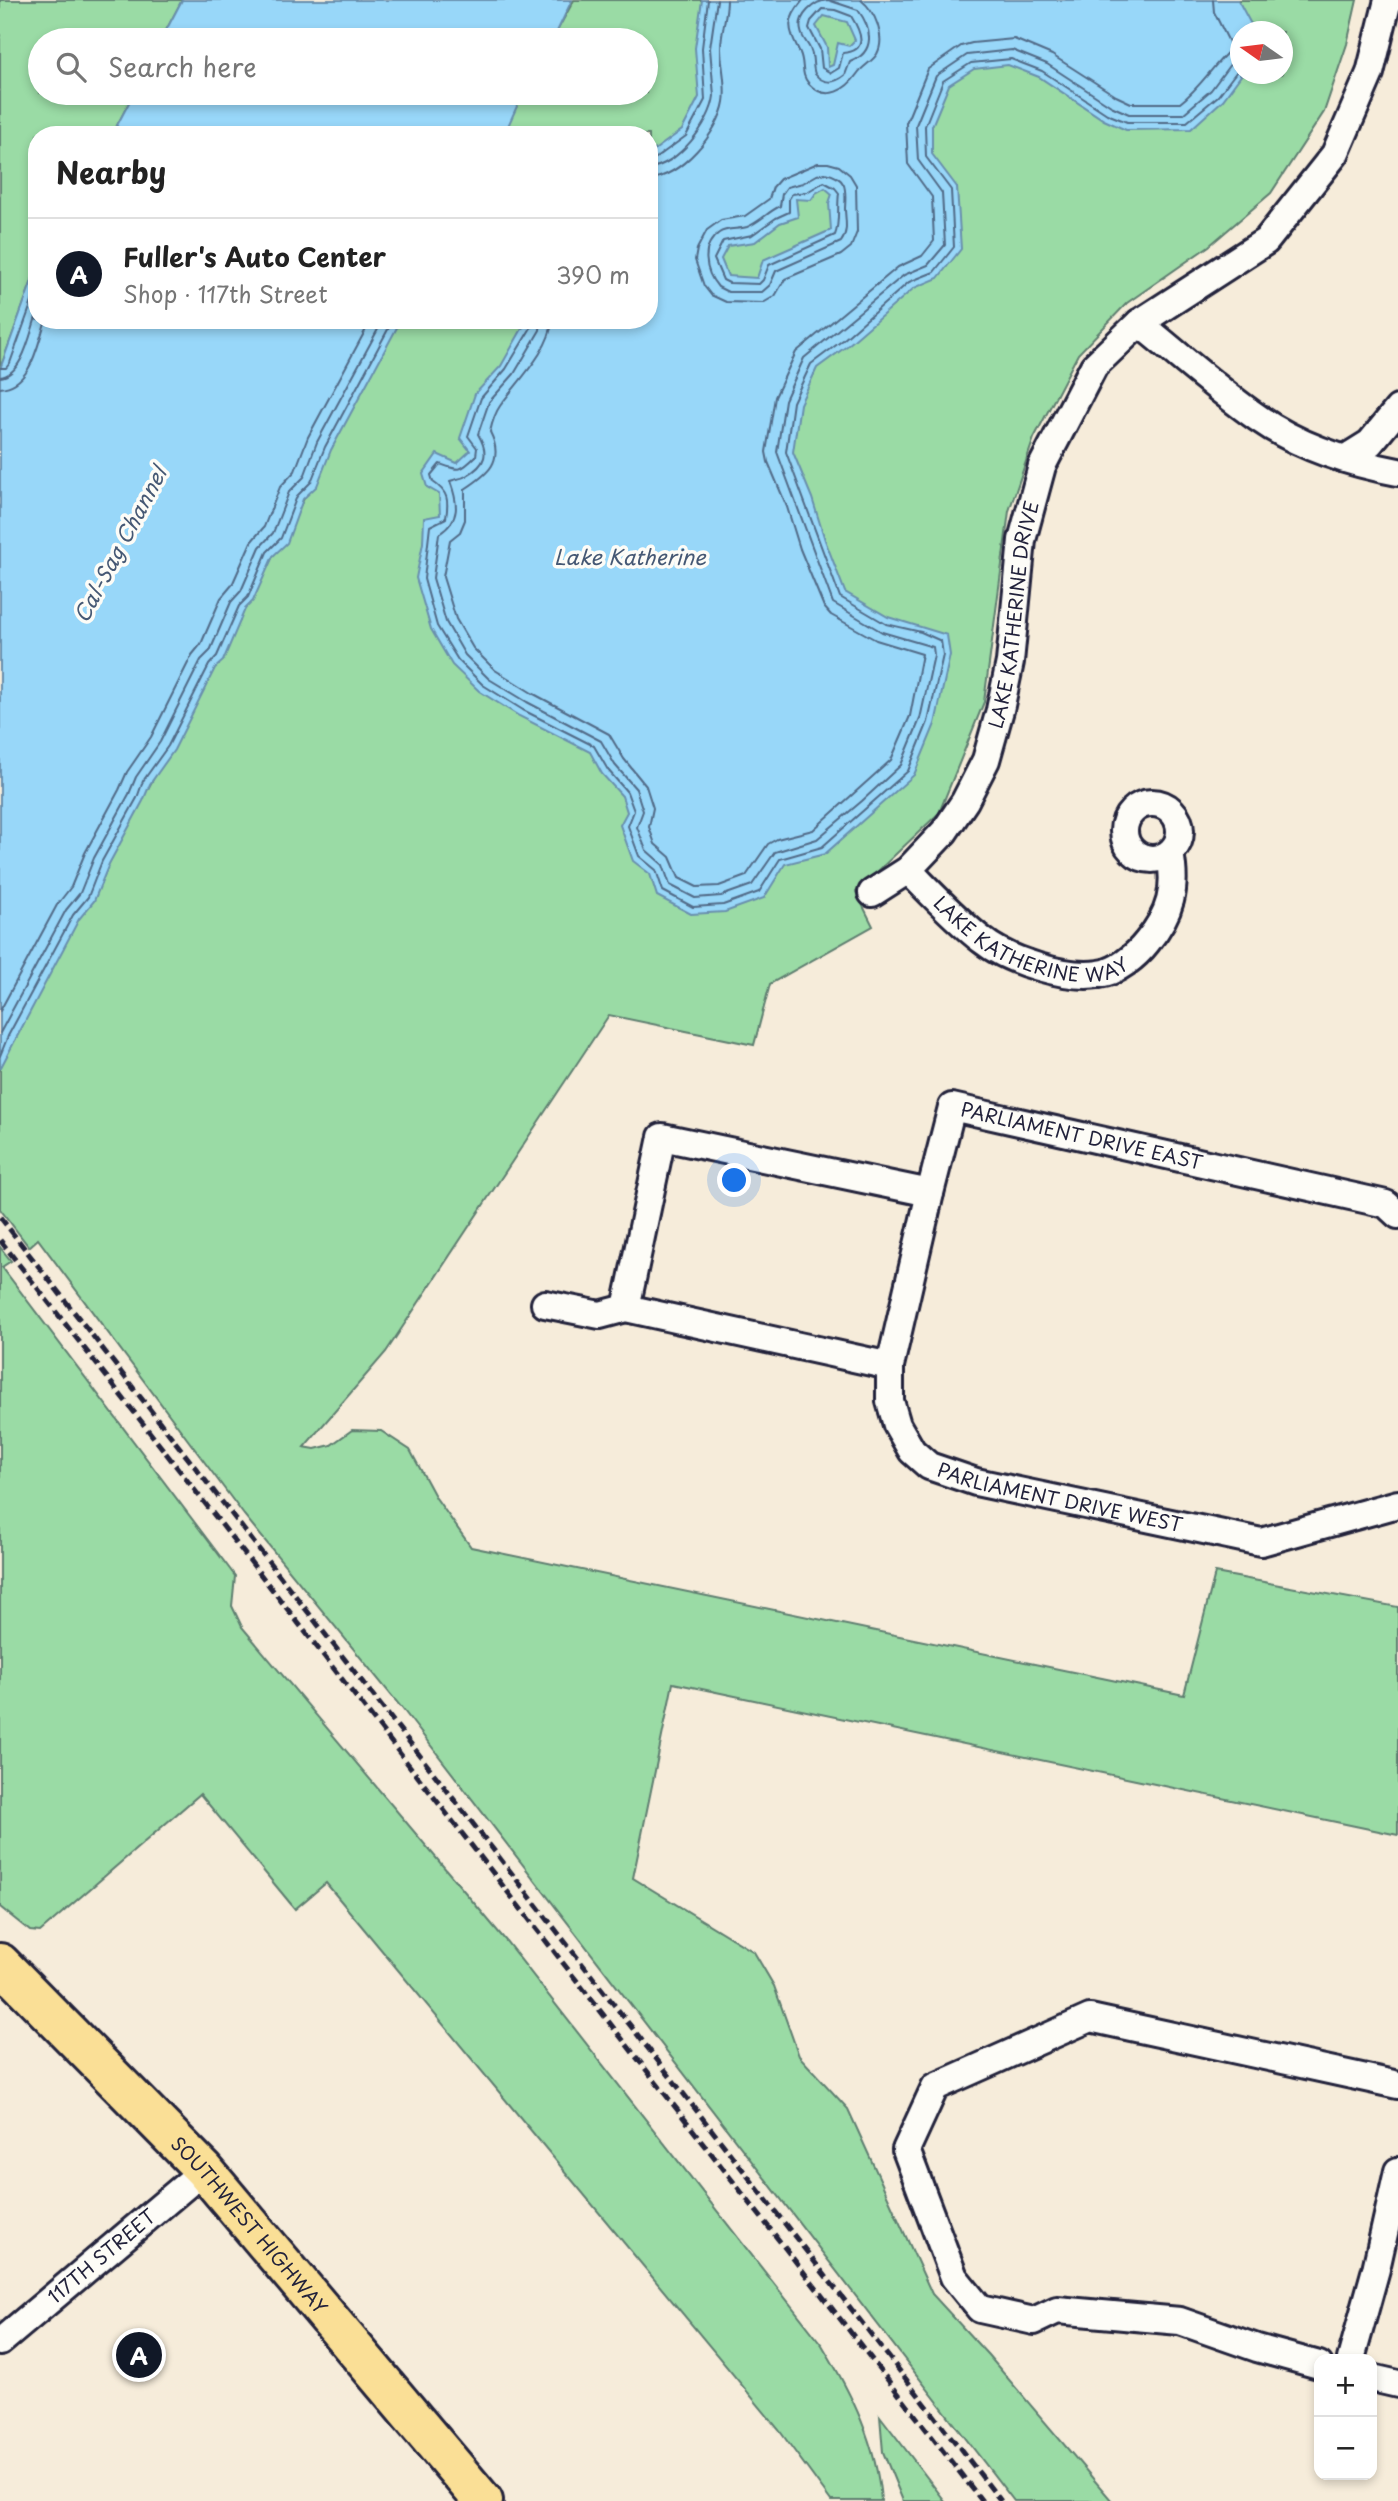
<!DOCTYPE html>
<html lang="en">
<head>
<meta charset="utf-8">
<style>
  body { margin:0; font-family:"Playpen Sans",sans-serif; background:#f6f6f6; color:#222 }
  .controls { position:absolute; right:21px; bottom:21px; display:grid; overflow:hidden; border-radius:14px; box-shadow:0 4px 10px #0003 }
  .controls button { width:63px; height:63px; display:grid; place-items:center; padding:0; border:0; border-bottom:2px solid #e0e0e0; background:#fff; color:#222; font:35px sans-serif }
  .compass { position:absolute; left:1230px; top:21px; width:63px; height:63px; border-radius:50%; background:#fff; box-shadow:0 4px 10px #0003; rotate:284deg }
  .you { position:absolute; left:735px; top:1181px; width:24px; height:24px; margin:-18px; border:5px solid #fff; border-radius:50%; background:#1a73e8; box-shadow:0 0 0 10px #1a73e833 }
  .badge { display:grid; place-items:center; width:46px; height:46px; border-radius:50%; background:#111827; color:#fff; font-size:23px; font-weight:700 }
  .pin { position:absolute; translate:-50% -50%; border:4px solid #fff; box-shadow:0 2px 7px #0006 }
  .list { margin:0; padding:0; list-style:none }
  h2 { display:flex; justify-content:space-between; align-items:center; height:91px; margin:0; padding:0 28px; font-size:30px }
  h2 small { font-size:23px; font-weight:400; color:#767676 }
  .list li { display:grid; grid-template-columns:46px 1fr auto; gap:21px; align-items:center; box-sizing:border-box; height:112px; padding:0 28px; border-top:2px solid #e0e0e0 }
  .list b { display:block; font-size:26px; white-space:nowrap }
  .list p { margin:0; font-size:23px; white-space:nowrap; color:#767676 }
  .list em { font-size:23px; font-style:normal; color:#767676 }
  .icon { flex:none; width:38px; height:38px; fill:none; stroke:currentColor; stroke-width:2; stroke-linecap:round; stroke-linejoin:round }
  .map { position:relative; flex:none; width:1398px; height:2501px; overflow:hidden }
  .search { position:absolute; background:#fff; box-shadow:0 4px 10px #0003; left:28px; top:28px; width:630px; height:77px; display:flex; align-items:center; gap:18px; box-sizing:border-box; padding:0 24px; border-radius:38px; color:#767676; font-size:26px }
  .panel { position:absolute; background:#fff; box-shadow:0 4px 10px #0003; left:28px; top:126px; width:630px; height:203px; border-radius:28px }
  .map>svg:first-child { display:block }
</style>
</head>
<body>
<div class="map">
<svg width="1398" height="2501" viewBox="0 0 1398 2501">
  <rect width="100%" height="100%" fill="#f6ecda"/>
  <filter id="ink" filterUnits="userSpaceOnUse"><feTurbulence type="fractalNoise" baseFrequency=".0143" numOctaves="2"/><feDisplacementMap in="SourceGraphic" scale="14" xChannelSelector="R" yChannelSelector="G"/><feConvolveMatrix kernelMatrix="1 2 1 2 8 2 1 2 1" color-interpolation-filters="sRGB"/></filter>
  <g filter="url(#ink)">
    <!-- green -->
    <path fill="#9adba5" stroke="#5e7e70" stroke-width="2" fill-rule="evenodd" d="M0,0h182l-21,40h-121v53h94l-22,42h-75v132l-37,102z
      M574,0h783l-10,44 -23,68 -53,81 -62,53 -82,57 -49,51 -44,84 -25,73 -25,191 -45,111 -83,79 17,34 -103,58 -16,61 -145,-30 -223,337 -82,95 11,2 16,-4 21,-15 29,1 29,19 26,48 35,49 713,148 31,-122 183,34v228l-725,-152 -40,195 121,74 20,34 25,70 49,53 84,185 56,61 124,146h-98l-613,-794 -157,-192 -206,-276 -9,8 -29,-38v-145l400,-744h249v-185h-148l22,-42h123v-53h-94zM1240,32h42v42h-42z
      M0,1247l11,14 -9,6 233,309 -3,30 10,21 264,314 316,404c29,48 55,99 59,156h-50l-52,-71 -453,-547 -31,26 -95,-115 -160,138 -10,-1 -30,-24z
      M880,2416l65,85h-42l-20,-49z"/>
    <!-- water -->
    <path fill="#98d7f9" stroke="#698fad" stroke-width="2" fill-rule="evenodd" d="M182,0h390l-19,40h-392z
      M702,0h536l15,28v3l-13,1v42h2l-19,26 -32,29 -65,1 -22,-10 -65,-43 -31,-12 -34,4 -25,16 -17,41v28l25,33 4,62 -23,29 -24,10 -67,58 -30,22 -17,36 -7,48 19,46 13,42 20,52 43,25 59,18 3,20 -15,69 -21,51 -89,79 -40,10 -21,34 -39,14 -34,2 -34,-18 -7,-22 -17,-13 -13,-36 7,-13 -5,-16 -20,-22 -12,-22 -71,-36 -40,-25 -27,-26 -21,-36 -15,-51 7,-35 1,-25 16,-3 -1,-21 -12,-7 -4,-13 14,-20 20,9 13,-12 -10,-13 15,-44 26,-28 26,-46h122v-166l33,-24 17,-33 -4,-49zM824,16l23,6 8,18 -6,6 -11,-3 -5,22 -5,2 -1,-20 -11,-21zM825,188l7,6 -3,9 2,27 -68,30 -6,18 -29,-2 -7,-17 7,-13 27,-4 25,-19 18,-6 -2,-18 15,1 5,-7z
      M134,93h389l-19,42h-392z
      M37,267v53h364l-70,130 -14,36 -14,13 -16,44 -14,13 -20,45 -8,8 -22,52 -8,7 -41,82 -24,34 -7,17 -34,63 -15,37 -15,18 -79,150v-700z"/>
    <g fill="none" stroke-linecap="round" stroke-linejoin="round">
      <!-- shore -->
      <path stroke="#516a87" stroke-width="2" d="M803,0c-19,23 -14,29 -3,53 5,11 0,21 9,31 18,19 38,5 49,-11 5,-7 14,-11 19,-19 9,-17 -2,-43 -16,-54
        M828,0l30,10c14,19 18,42 -8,52l-5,13c-11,9 -22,9 -30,-1 -3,-8 -1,-16 -4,-23 -2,-7 -9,-12 -10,-20 -4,-15 13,-30 27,-31z
        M822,9l13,1 16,6c10,16 18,35 -8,37l-4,15 -8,5 -9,-5 -2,-19 -11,-21 2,-7z
        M649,159l7,-1 30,-22 19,-36 -3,-52 6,-48
        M818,163h10l11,3 11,9 6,10 1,47 -6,15 -10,8 -56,24 -10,17 -12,7 -37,-1 -15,-7 -7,-9 -9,-26 2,-11 10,-19 14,-10 24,-4 24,-17 4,-12 7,-8z
        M649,168c28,-2 62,-45 65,-72l-4,-48 7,-48
        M825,173c23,5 21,16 20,35 0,12 4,23 -4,34l-65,29 -6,14 -8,7h-34l-10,-5c-13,-15 -18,-41 1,-54 8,-6 19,-3 28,-6 11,-4 21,-15 33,-21l2,-12 5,-7 16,-4 14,-8z
        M649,179c32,-2 70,-47 75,-77 3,-17 -3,-36 -3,-54 0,-16 6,-32 6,-48
        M824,182l11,6 4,5c-2,13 1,31 -4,42l-66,30 -6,15 -4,4 -30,-1 -6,-3 -9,-21 9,-18 29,-6 24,-17 13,-6v-13l3,-5 15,-2z
        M533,320l-1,6 -26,43 -25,29 -13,38 9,12 -1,8c-16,16 -16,15 -36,8l-9,11 2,7c15,10 16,18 13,36l-16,8 -6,53 13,47 21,34 25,25 40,25 71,36 14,24 19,22 7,19 -6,15 11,30 17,14 7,21 30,16 30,-2 36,-13 21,-33 42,-12 86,-76 20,-49 15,-67 -2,-14 -20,-9 -35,-8 -46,-27 -54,-145 7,-50 18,-38 32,-24 66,-58 25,-10 20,-25 -3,-57 -25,-33 -1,-31 18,-45 28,-18 40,-4 31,12 65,43 20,8h60l31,-26 22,-29
        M541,320l-1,10 -26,44 -25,28 -11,32c11,19 9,30 -12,42 -5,3 -11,3 -16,5 8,22 11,39 -11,53l-6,44 13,44 19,33 24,24 38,23 74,39 14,24 21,24 7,22 -6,16 9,23 17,15 7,20 25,13 26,-2 31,-11 23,-33 42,-13 45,-38 39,-36 19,-46 14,-64 -1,-8 -51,-15 -49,-29 -56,-151 8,-52 19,-42 100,-83 24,-10 17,-20 -3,-52 -24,-33 -2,-35 20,-49 31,-21 45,-5 35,14 64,42 18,8h54l28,-24 20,-27 9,-5
        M552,320c-1,30 -36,63 -52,86 -5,7 -8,17 -10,26 15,29 -2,42 -25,57v31l-5,12 -10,8 -7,37 13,42 17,29 22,22 37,23 77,41 15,25 22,27 7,22 -4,19 6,17 15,13 9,21 18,9 22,-1 27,-10 22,-32 9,-5 36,-9 78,-70 19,-44 12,-62 -46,-14 -45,-25 -7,-8 -24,-58 -13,-42 -19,-45 -2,-10 9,-55 21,-45 102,-85 24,-11 12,-15 -2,-44 -24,-33 -2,-41 22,-54 33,-23 11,-3 42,-4 38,16 64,41 15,7h49c21,-16 33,-38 52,-55l-18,-36 -1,-12
        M0,368h6l4,-5 27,-75
        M0,377c23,-2 30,-44 37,-63
        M0,388c32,-2 37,-43 46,-68
        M0,1011l57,-106 14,-18 14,-34 34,-63 8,-18 24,-35 41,-82 9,-11 20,-46 11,-13 19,-43 13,-15 16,-40 15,-16 13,-34 63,-117
        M0,1033l66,-123 14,-17 14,-35 35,-64 7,-17 24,-35 41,-82 9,-9 21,-49 10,-11 19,-44 13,-14 16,-41 15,-15 13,-35 66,-122
        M0,1056l8,-20 65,-121 15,-18 14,-36 35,-63 6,-17 25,-35 41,-81 8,-9 22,-50 9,-9 19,-45 14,-14 16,-42 14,-14 14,-35 68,-127"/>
      <defs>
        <g id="minor">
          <path d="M1139,323c39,31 77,66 119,95 40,28 92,45 140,54"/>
          <path d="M1346,458l24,-15 28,-34"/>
          <circle cx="1152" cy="831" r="28"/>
          <path id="s1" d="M908,870c24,24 48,50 74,70 26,21 84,39 117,34 18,-2 37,-18 48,-32 24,-29 30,-53 23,-89"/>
          <path id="s2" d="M872,893l36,-23 36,-38 21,-31 21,-41 14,-50 10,-48 12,-122 20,-74 52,-100 45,-43 127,-82 69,-87 35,-81 18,-73"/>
          <path id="s3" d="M930,1193l-40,173v35l7,24 15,26 17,15 47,16 285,60 137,-38"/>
          <path d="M545,1304l55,11 26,-7 264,58"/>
          <path id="s4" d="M626,1308l36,-171 268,56 22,-86 434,97 12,11"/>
          <path id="s5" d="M0,2342l204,-172"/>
          <path d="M1351,2359l25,-90 22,-98"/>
          <path d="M1319,2365l-62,-17 -77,-27 -123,-11 -23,11 -54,-12 -26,-32 -48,-127 29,-63 155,-69 308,67"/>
          <path d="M1372,2378l26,6"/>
        </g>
        <g id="primary">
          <path id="s6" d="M0,1963l204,207 279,331"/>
        </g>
      </defs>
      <!-- minor casing -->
      <use href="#minor" stroke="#22223b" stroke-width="32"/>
      <!-- primary casing -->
      <use href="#primary" stroke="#22223b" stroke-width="44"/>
      <!-- minor -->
      <use href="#minor" stroke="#fdfcf7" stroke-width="26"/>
      <!-- primary -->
      <use href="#primary" stroke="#fadf96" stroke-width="38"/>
      <!-- rail -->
      <path stroke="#22223b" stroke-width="5" stroke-dasharray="10 5" stroke-linecap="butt" d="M0,1217l1001,1284
        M0,1240l982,1261"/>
    </g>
  </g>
  <g text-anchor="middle" stroke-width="7" stroke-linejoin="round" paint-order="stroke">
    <!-- street labels -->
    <g font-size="19" fill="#22223b" stroke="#fdfcf7">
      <text dy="7" stroke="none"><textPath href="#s2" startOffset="327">LAKE KATHERINE DRIVE</textPath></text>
      <text dy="7" stroke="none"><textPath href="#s1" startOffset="149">LAKE KATHERINE WAY</textPath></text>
      <text dy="7" stroke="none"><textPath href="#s4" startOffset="670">PARLIAMENT DRIVE EAST</textPath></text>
      <text dy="7" stroke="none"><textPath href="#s3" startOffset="425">PARLIAMENT DRIVE WEST</textPath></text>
      <text dy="7" stroke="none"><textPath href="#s6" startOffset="362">SOUTHWEST HIGHWAY</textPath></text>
      <text dy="7" stroke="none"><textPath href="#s5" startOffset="133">117TH STREET</textPath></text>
    </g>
    <!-- water labels -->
    <g font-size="21" font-style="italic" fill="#455874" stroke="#fdfcf7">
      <text transform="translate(121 545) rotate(-62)" y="7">Cal-Sag Channel</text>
      <text x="630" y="565">Lake Katherine</text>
    </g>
  </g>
</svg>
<div class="controls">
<button>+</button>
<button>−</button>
</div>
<svg class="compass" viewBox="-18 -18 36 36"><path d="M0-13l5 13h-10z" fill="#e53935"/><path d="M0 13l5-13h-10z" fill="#767676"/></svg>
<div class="you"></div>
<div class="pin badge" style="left:139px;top:2355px">A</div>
<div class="search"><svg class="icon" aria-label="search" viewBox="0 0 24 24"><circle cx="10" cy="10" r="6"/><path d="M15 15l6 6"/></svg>Search here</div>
<section class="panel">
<h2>Nearby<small></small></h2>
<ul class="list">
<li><span class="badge">A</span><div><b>Fuller's Auto Center</b><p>Shop · 117th Street</p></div><em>390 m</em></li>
</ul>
</section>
</div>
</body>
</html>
